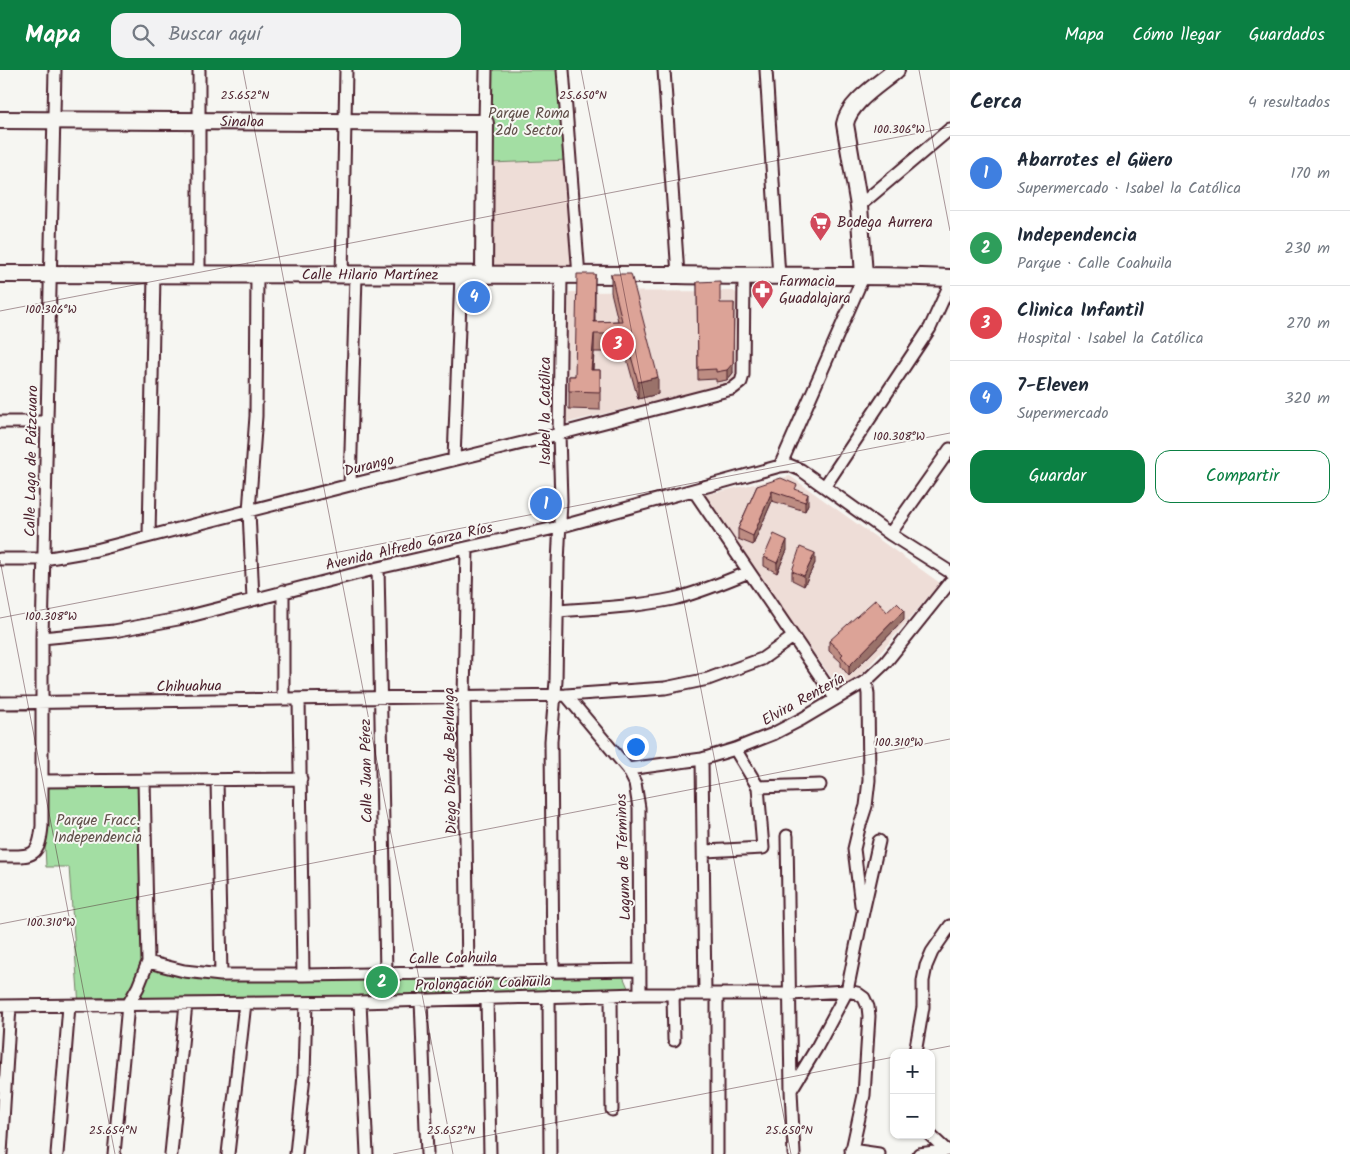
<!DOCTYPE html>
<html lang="es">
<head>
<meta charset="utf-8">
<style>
  body { margin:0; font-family:Kalam,sans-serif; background:#f2f2f3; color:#1f2937 }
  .controls { position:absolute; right:15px; bottom:15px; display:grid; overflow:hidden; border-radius:10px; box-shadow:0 1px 4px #0004 }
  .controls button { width:45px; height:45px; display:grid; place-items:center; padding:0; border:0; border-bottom:1px solid #e0e1e3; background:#fff; color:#1f2937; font:25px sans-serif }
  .you { position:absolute; left:635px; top:676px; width:18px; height:18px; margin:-12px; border:4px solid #fff; border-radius:50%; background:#1a73e8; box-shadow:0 0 0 8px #1a73e833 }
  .badge { display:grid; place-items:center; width:32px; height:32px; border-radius:50%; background:#0b8043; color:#fff; font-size:16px; font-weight:700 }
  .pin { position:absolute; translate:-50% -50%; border:2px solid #fff; box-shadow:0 1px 5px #0006 }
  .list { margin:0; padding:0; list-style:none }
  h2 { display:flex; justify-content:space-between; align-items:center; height:65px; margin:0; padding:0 20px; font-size:21px }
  h2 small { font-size:16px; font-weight:400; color:#747a83 }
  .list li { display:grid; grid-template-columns:32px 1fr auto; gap:15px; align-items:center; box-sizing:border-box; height:75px; padding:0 20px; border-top:1px solid #e0e1e3 }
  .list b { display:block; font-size:19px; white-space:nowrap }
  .list p { margin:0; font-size:16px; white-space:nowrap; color:#747a83 }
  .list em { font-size:16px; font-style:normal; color:#747a83 }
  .actions { display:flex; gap:10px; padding:15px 20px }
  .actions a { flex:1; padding:11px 0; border:1px solid #0b8043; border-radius:15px; text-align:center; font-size:18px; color:#0b8043 }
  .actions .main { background:#0b8043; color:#fff }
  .icon { flex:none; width:28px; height:28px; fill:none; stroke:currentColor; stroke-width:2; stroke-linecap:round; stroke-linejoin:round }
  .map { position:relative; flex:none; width:950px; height:1084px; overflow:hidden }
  header { display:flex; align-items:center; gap:30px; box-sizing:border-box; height:70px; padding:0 25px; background:#0b8043; color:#fff }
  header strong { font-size:24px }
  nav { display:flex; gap:28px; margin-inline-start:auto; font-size:18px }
  .search { width:350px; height:45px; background:#f2f2f3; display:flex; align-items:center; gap:12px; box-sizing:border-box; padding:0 18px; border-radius:15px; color:#747a83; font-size:19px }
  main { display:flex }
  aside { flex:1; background:#fff }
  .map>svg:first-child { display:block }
</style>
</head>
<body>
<header>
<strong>Mapa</strong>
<div class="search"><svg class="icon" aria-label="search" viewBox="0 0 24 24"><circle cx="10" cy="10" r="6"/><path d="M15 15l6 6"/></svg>Buscar aquí</div>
<nav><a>Mapa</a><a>Cómo llegar</a><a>Guardados</a></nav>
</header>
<main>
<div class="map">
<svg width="950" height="1084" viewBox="0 0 950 1084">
  <rect width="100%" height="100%" fill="#f6f6f2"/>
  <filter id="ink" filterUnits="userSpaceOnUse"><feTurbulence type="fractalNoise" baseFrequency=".02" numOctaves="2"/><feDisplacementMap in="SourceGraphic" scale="10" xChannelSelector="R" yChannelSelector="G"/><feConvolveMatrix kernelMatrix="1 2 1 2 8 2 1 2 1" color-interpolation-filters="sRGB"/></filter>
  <g filter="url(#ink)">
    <!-- built -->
    <path fill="#eeddd7" d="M570,90l4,103 -2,3 -9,3 -57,1 -11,-4 -2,-7 -3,-96z
      M733,221l7,4 -3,82 -5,6 -167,40 4,-131z
      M790,406l150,107 -77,90 -23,16 -141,-193z"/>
    <!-- green -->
    <path fill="#a3dea3" stroke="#767e67" d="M489,0h75l6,90 -80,3z
      M144,710l5,182 35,9 438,3 7,16 -31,2 -379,6 -89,4 -51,4 -10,-139h-23l-4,-86z"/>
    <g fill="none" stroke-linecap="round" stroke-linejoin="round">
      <defs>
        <path id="street" d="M199,0v205
          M563,0l16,206
          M664,0l14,205
          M766,0l13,207
          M485,53l1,-53
          M859,136l91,-77
          M342,205l4,-205
          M0,352h47
          M454,389l7,-184
          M780,396l84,-191
          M350,415l6,-210
          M825,416l105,-158 20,-44
          M694,421l141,207
          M890,464l60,-85
          M149,466l5,-261
          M467,478l-3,149 4,276
          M0,489h44l52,-9 254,-65 209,-51 173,-45 9,-7 2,-7 1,-98
          M378,498l8,406
          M283,521v108
          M253,529l-4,-88 7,-95 1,-141
          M557,541c39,-3 78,-4 116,-12 26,-6 51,-17 76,-27
          M42,568l72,-7 64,-12 200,-51 181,-41 221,-61 9,-1 12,5 89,64 60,38
          M566,625l99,-7 43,-9 54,-20 31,-22
          M299,629l4,276
          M0,633l566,-8 62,74 7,14 4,25 1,186
          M702,689l3,235
          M628,699l74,-10 33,-10 38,-15 29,-15 64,-38 20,-19 64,-80
          M217,710l4,195
          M42,711l259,-2
          M758,717l62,-2
          M787,766l4,254 3,64
          M705,781l58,-3 -5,-61 -23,-38
          M0,786c30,0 39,4 42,-30v-188l13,-568
          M861,835l-7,-56 5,-21 7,-22 3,-26 -1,-86 -2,-13
          M148,892l36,9 37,4h82l337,-5
          M553,901l-2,-230 5,-60 2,-118 3,-62 -2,-67 2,-158
          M673,924l1,46
          M549,926l1,158
          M611,926l1,114
          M487,928l3,156
          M421,930l6,154
          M360,932l7,152
          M0,936l360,-4 280,-8h150l57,-3 10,2 7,5 4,9 1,9 -5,79 -13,59
          M915,983l8,-46v-26l3,-15 6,-14 18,-26
          M791,1020l26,-43 30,-56 16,-79 16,-71
          M930,1065l15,14
          M851,1080l28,4
          M1,1084l9,-148
          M57,1084l12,-148
          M114,1084l14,-149 10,-18 10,-25 -4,-182
          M171,1084l15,-150
          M228,1084l17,-151
          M296,1084l8,-79 2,-72
          M717,1084v-160
          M919,1084l31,-4"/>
        <g id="secondary">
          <path id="s1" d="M0,50l485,3 -1,152"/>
          <path id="s2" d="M0,204l678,1c91,2 181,-1 272,3"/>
          <path d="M864,205l-5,-69 -14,-82c4,-22 35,-40 51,-54"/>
        </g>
      </defs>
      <!-- street casing -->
      <use href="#street" stroke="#4a1f2b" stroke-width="15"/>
      <!-- secondary casing -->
      <use href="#secondary" stroke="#4a1f2b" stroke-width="20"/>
      <!-- street -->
      <use href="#street" stroke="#f6f6f2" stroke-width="11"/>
      <!-- secondary -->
      <use href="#secondary" stroke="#f6f6f2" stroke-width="16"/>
    </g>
    <!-- wall -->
    <path fill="#bd8c82" stroke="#4a1f2b" d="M611,204l47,120 -20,5 -13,-47h-31l-1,18h7v40l-31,-1v-33h6l20,-84v30l23,-1 -7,-29z
      M697,212l23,21 13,70 -6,7 -11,2v-3l-18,1z
      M757,416l40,4 11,14 -3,7 -33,-10 -19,44 -15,-6v-10z
      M787,480l-10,23 -13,-7v-9z
      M815,493l-11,23 -12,-6v-9z
      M887,542l17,8 -55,56 -8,-10v-4l-12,-11v-10z"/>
    <!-- shaded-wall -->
    <path fill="#9a726a" stroke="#4a1f2b" d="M595,204l-1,78 -3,36v-18z
      M734,233l-1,70 -6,7v-10z
      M658,307v17l-20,5v-17z
      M772,421v10l-19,44v-9z
      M808,424v10l-3,7v-9z
      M787,470v10l-10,23v-10z
      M815,483v10l-11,23v-10z
      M904,540v10l-55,56v-10z"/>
    <!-- building -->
    <path fill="#dca397" stroke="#4a1f2b" d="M577,204h18l-1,48 28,-1 -11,-47h20l27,103 -20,5 -13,-48h-31l-3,36h9v22l-31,-1v-15h6z
      M720,211v22h14l-1,60 -6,7 -11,2v-3l-18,1 -1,-88z
      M781,408l16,7 -2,4 13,5 -3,8 -33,-11 -19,45 -15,-7 19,-43z
      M774,464l13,6 -10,23 -13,-6z
      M800,477l15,6 -11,23 -12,-5z
      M876,529l11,13 10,-9 7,7 -55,56 -8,-10 2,-2 -14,-13z"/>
  </g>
  <!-- ticks -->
  <path fill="none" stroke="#4a1f2b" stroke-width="1" stroke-opacity="0.45" d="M243,0l210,1084M581,0l210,1084M919,0l31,161M0,241l950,-184M0,490l115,594M0,548l950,-185M0,854l950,-185M914,983l36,-7M393,1084l501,-97"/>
  <!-- icons -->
  <defs>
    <symbol id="supermarket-pin" viewBox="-11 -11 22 30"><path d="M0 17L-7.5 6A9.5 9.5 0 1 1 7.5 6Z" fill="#d1495b" stroke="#f6f6f2"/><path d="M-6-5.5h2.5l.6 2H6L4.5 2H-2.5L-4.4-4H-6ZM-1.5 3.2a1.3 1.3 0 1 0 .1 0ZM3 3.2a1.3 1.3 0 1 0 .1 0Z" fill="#fff"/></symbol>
    <symbol id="pharmacy-pin" viewBox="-11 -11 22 30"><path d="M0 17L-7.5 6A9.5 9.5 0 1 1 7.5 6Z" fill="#d1495b" stroke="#f6f6f2"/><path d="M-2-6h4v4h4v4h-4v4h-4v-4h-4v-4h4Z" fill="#fff"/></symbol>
  </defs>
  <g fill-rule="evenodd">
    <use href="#supermarket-pin" x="808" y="140" width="25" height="34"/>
    <use href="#pharmacy-pin" x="750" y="208" width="25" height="34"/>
  </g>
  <g text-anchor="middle" stroke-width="4" stroke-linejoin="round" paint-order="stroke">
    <!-- park labels -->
    <g font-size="15" fill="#604f49" stroke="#f6f6f2">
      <text x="529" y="48">Parque Roma<tspan x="529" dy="17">2do Sector</tspan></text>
      <text x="98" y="755">Parque Fracc.<tspan x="98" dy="17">Independencia</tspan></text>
    </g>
    <!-- street labels -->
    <g font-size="15" fill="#4a1f2b" stroke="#f6f6f2">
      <text dy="5" stroke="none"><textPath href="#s1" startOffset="242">Sinaloa</textPath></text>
      <text dy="5" stroke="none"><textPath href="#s2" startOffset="370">Calle Hilario Martínez</textPath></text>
      <text transform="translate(545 341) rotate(-90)" y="5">Isabel la Católica</text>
      <text transform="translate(31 391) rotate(-89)" y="5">Calle Lago de Pátzcuaro</text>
      <text transform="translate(369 395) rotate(-14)" y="5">Durango</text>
      <text transform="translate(409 476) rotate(-13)" y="5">Avenida Alfredo Garza Ríos</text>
      <text transform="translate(189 616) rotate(-1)" y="5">Chihuahua</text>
      <text transform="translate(803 629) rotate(-29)" y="5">Elvira Rentería</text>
      <text transform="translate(450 691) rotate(-91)" y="5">Diego Díaz de Berlanga</text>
      <text transform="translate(366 701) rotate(-91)" y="5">Calle Juan Pérez</text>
      <text transform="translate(623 787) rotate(-92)" y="5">Laguna de Términos</text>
      <text transform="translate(453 888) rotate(-1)" y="5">Calle Coahuila</text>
      <text transform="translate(483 913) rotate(-2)" y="5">Prolongación Coahuila</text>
    </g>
    <!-- poi labels -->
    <g font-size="15" fill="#4a1f2b" stroke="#f6f6f2" text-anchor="start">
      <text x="837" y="157">Bodega Aurrera</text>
      <text x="779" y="216">Farmacia<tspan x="779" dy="17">Guadalajara</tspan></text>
    </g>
  </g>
  <g font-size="12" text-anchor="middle" fill="#4a1f2b" stroke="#f6f6f2" stroke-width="4" stroke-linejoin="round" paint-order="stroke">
    <text x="245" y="29">25.652°N</text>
    <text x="583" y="29">25.650°N</text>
    <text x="899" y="63">100.306°W</text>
    <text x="51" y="243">100.306°W</text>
    <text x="899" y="370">100.308°W</text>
    <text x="51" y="550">100.308°W</text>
    <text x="899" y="676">100.310°W</text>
    <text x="51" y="856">100.310°W</text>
    <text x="113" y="1064">25.654°N</text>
    <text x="451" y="1064">25.652°N</text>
    <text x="789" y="1064">25.650°N</text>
  </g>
</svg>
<div class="controls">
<button>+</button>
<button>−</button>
</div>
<div class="you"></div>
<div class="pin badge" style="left:546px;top:434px;background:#3f7fe0">1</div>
<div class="pin badge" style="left:382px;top:912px;background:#2e9e5b">2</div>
<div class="pin badge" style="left:618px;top:274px;background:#e0444e">3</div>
<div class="pin badge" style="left:474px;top:227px;background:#3f7fe0">4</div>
</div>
<aside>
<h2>Cerca<small>4 resultados</small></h2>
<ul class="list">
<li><span class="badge" style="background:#3f7fe0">1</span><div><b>Abarrotes el Güero</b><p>Supermercado · Isabel la Católica</p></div><em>170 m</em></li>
<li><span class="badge" style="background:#2e9e5b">2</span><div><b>Independencia</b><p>Parque · Calle Coahuila</p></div><em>230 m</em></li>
<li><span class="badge" style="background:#e0444e">3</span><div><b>Clinica Infantil</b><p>Hospital · Isabel la Católica</p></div><em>270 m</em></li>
<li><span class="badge" style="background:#3f7fe0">4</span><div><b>7-Eleven</b><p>Supermercado</p></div><em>320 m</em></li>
</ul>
<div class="actions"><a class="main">Guardar</a><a>Compartir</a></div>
</aside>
</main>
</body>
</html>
